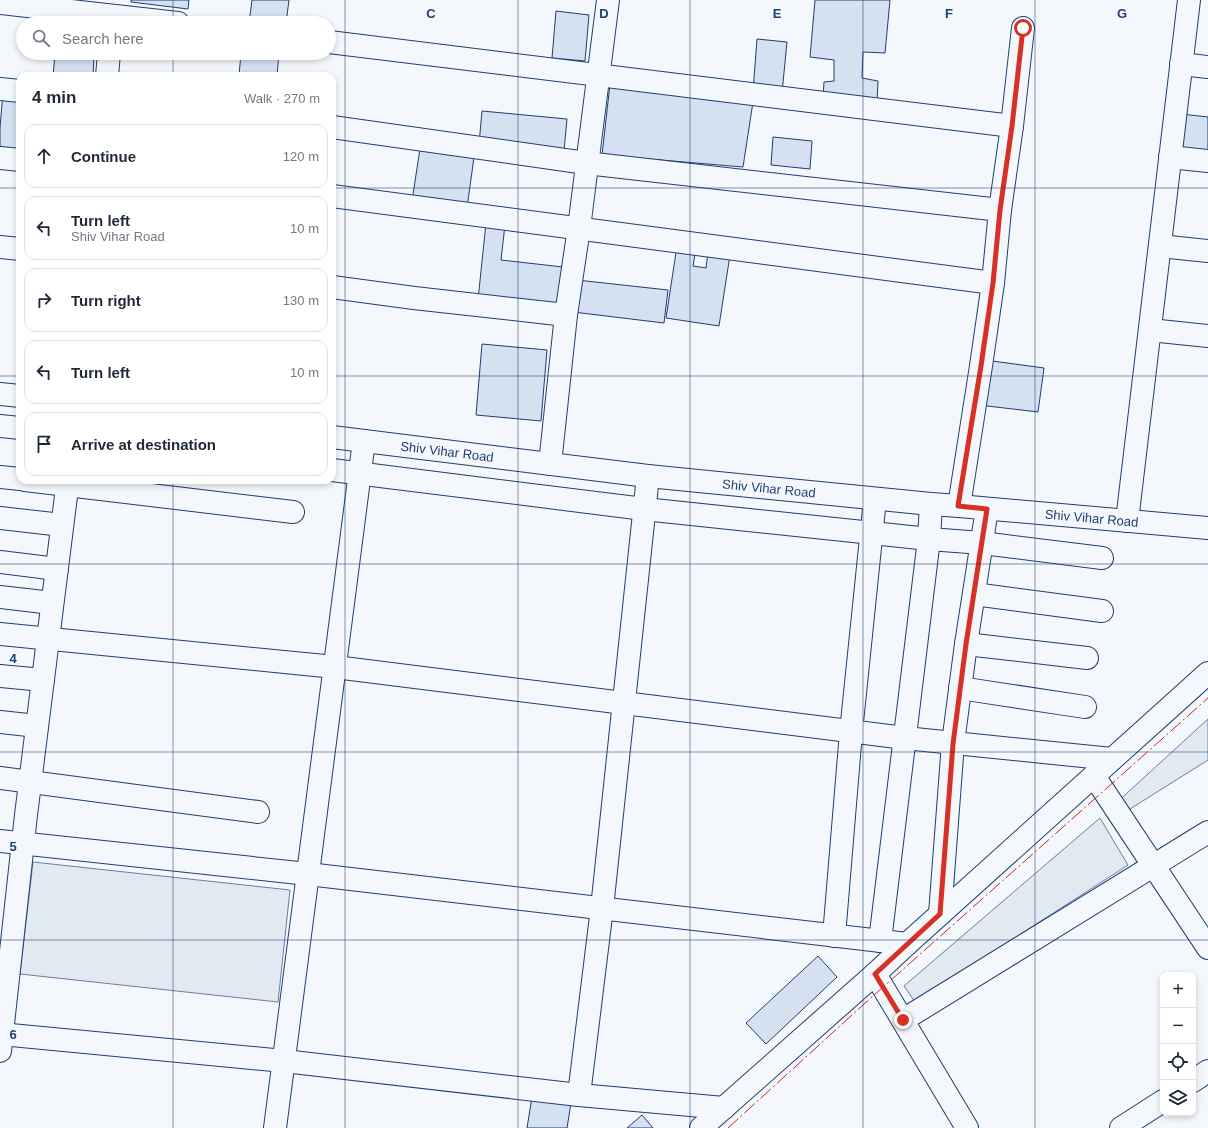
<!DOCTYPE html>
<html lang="en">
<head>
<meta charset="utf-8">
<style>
  body { margin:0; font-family:Helvetica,sans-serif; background:#f2f2f3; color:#1f2937 }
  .controls { position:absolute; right:12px; bottom:12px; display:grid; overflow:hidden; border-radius:8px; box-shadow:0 2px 6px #0003 }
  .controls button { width:36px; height:36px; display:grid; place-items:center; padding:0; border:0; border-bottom:1px solid #e0e1e3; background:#fff; color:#1f2937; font:20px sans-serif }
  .stop { position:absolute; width:12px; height:12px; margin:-9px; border:3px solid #d93025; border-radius:50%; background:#fff }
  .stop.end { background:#d93025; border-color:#fff; box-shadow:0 1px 4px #0008 }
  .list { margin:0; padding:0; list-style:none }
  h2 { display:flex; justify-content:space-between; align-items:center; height:52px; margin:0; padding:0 16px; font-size:17px }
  h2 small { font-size:13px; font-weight:400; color:#747a83 }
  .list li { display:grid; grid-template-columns:26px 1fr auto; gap:12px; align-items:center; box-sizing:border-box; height:64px; margin:0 8px 8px; padding:0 8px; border:1px solid #e0e1e3; border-radius:12px }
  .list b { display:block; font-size:15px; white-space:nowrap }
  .list p { margin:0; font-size:13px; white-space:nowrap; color:#747a83 }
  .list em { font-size:13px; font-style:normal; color:#747a83 }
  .icon { flex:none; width:22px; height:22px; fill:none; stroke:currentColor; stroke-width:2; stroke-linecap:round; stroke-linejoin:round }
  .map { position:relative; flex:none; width:1208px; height:1128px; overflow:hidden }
  .search { position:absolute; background:#fff; box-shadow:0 2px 6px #0003; left:16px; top:16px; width:320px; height:44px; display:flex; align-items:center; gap:10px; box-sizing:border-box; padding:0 14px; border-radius:22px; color:#747a83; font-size:15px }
  .panel { position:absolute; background:#fff; box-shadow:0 2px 6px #0003; left:16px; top:72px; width:320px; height:412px; border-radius:12px }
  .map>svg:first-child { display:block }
</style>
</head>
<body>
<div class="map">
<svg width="1208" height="1128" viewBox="0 0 1208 1128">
  <rect width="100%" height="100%" fill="#f4f7fb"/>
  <!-- green -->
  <path fill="#e3e9f0" stroke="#687fa3" d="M1208,719v41l-86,54 -8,-9z
    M1100,818l28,47 -213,137 -11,-16z
    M33,862l257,28 -12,112 -258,-28z"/>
  <!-- building -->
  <path fill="#d5e0f0" stroke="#1d3f73" d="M131,0h58l-1,9 -57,-7z
    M252,0h37l-3,23h-37z
    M815,0h75l-5,53 -22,-1 -1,26 16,3 -1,22 -54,-6 1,-15 10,-1v-21l-24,-3z
    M556,11l33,4 -4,46 -33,-3z
    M62,18l37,5h-37z
    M757,39l30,3 -5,51 -29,-2z
    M241,53h38l-2,23h-38z
    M55,54l39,4 -1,18h-40z
    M610,84l143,18 -10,65 -141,-12z
    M3,92l17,2v56l-20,-1v-21z
    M482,111l85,8 -3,32 -85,-7z
    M1181,114l27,3v42l-31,-3z
    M773,137l39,4 -2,28 -39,-4z
    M421,142l54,8 -8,58 -55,-7z
    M486,223l19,2 -4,35 62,7 -5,41 -80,-8z
    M677,246l19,3 -3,17 13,2 2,-16 22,3 -11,71 -53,-8z
    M577,280l91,10 -4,33 -91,-11z
    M482,344l65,6 -6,71 -65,-6z
    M985,360l59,8 -6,44 -59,-7z
    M818,956l19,21 -71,67 -20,-21z
    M532,1097l39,6 -4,25h-40z
    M642,1115l11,13h-26z"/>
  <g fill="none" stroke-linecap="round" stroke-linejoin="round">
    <defs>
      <g id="minor">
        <path d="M0,3l178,20"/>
        <path d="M329,42l683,84"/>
        <path d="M1181,64l27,3"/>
        <path d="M107,76l2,-23"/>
        <path d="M0,89l20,2"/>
        <path d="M332,127l254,36 414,47"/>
        <path d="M1170,157l38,4"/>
        <path d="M0,158l20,2"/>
        <path d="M332,196l661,87"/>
        <path d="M1160,246l48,5"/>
        <path d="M0,247l20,2"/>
        <path d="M332,287l82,11 152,17"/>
        <path d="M1150,330l58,6"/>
        <path d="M0,394l20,2"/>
        <path d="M0,426l20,2"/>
        <path id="s1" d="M332,437l316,39 283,28 28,2 249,22"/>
        <path d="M550,464l16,-149 13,-87 29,-228"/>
        <path d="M332,470l312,39 285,30 53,4 120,15"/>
        <path d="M0,477l20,2"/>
        <path d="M25,480l268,32"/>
        <path d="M959,506l22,-140 12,-83 7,-73 12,-84 11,-98"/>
        <path d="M0,518l62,7"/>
        <path d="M1127,521l62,-521"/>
        <path d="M0,562l57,7"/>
        <path d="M974,594l128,17"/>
        <path d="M0,597l52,6"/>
        <path d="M0,634l335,33 570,71 207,21"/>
        <path d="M966,644l121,14"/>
        <path d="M0,676l43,4"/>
        <path d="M960,688l125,19"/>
        <path d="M0,722l37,4"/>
        <path d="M1094,776l114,172"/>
        <path d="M0,778l258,34"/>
        <path d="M0,841l308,33 599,70"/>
        <path d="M940,914l13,-171 13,-99 21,-135"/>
        <path d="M834,936l17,-204 24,-233"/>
        <path d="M880,941l49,-402 2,-35"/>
        <path d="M875,974l92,154"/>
        <path d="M903,1020l305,-188"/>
        <path d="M0,1034l284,27 295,34 145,13"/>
        <path d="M0,1051l26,-236 42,-335"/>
        <path d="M1193,1081l15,-10"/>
        <path d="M579,1095l23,-187 46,-432"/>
        <path d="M275,1128l89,-687"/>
        <path d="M701,1128l174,-154 32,-30 301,-271"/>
        <path d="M1121,1128l42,-27"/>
      </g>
    </defs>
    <!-- minor casing -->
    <use href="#minor" stroke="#1d3f73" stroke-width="24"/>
    <!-- minor -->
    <use href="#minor" stroke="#f4f7fb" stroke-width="22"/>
    <!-- power -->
    <path stroke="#c62828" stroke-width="1" stroke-dasharray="14 3 2 3" stroke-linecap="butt" d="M728,1128l135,-123 345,-307"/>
  </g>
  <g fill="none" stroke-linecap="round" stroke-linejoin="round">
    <!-- route -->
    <path stroke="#d93025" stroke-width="5" d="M903,1020l-28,-46 65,-60 13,-170 13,-100 21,-135 -29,-3 23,-140 12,-83 7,-73 12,-84 11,-98"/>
  </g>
  <!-- grid -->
  <path fill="none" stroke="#1d3f73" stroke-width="1" stroke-opacity="0.55" d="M173,0v23M345,0v1128M518,0v1128M690,0v1128M863,0v1128M1035,0v1128M173,53v23M0,188h20M332,188h876M0,376h20M332,376h876M173,480v648M0,564h1208M0,752h1208M0,940h1208"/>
  <g text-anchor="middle" stroke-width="3" stroke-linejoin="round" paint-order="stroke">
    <!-- street labels -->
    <g font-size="13" fill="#1d3f73" stroke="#f4f7fb">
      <text dy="5" stroke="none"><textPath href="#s1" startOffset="116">Shiv Vihar Road</textPath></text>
      <text dy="5" stroke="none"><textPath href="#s1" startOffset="440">Shiv Vihar Road</textPath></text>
      <text dy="5" stroke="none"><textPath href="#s1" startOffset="764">Shiv Vihar Road</textPath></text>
    </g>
  </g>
  <g font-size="13" text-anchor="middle" font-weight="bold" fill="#1d3f73" stroke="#f4f7fb" stroke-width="3" stroke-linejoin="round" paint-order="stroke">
    <text x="431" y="18">C</text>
    <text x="604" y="18">D</text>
    <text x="777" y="18">E</text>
    <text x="949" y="18">F</text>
    <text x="1122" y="18">G</text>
    <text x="13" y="663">4</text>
    <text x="13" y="851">5</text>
    <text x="13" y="1039">6</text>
  </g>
</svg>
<div class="controls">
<button>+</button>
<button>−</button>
<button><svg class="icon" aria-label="locate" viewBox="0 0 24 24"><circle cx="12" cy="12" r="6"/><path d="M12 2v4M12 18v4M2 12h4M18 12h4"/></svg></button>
<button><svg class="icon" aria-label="layers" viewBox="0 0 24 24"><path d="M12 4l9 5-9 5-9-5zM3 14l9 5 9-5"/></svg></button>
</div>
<div class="stop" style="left:1023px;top:28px"></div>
<div class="stop end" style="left:903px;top:1020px"></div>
<div class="search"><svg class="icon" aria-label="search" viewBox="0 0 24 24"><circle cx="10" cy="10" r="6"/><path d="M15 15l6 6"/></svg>Search here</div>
<section class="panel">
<h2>4 min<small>Walk · 270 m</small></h2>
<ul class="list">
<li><svg class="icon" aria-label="ahead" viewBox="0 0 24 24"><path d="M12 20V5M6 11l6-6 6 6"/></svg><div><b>Continue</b></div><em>120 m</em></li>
<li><svg class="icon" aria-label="left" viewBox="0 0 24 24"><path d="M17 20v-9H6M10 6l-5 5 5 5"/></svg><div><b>Turn left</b><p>Shiv Vihar Road</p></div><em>10 m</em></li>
<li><svg class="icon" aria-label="right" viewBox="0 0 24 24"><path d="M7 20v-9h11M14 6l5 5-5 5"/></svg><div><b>Turn right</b></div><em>130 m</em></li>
<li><svg class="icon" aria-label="left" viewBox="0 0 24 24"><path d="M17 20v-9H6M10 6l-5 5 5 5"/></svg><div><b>Turn left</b></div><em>10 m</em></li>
<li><svg class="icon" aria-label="arrive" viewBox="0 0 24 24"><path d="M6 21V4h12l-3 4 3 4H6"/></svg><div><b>Arrive at destination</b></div></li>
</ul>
</section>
</div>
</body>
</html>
